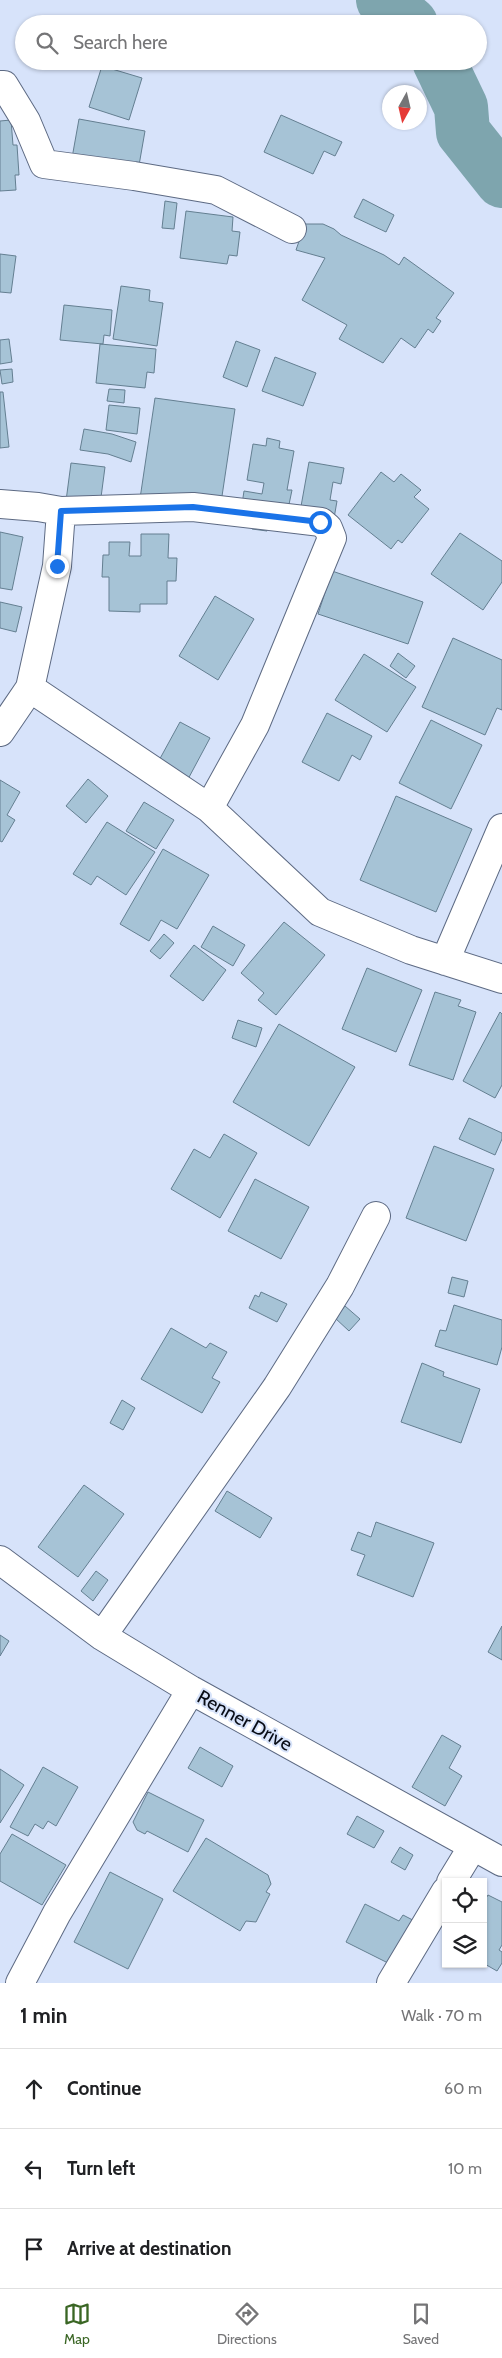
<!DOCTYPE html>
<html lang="en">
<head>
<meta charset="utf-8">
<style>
  body { margin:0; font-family:Cabin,sans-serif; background:#f6f6f6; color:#202124 }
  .controls { position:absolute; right:15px; bottom:15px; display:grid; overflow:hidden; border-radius:0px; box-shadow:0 1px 4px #0004 }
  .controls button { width:45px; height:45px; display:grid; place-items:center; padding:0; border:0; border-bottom:1px solid #e0e0e0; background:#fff; color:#202124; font:25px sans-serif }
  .compass { position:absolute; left:382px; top:85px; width:45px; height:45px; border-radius:50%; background:#fff; box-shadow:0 1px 4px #0004; rotate:188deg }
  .stop { position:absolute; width:15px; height:15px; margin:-11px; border:4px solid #1a73e8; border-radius:50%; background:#fff }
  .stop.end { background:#1a73e8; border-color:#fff; box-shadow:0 1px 5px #0008 }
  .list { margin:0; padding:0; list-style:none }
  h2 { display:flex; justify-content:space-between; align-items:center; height:65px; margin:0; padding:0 20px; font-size:21px }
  h2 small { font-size:16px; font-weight:400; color:#757577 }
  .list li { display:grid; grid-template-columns:32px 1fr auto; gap:15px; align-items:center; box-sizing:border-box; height:80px; padding:0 20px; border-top:1px solid #e0e0e0 }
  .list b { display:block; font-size:19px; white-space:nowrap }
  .list em { font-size:16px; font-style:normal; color:#757577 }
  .icon { flex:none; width:28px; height:28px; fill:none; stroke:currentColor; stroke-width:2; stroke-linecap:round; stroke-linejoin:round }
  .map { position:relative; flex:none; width:502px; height:1983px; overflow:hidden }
  .search { position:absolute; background:#fff; box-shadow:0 1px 4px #0004; left:15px; right:15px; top:15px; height:55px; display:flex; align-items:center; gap:12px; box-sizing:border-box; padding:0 18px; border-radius:28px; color:#757577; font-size:19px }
  .sheet { height:305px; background:#fff }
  nav { display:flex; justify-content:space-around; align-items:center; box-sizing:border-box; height:70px; border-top:1px solid #e0e0e0; background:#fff; font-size:14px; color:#757577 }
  nav a { display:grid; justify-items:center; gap:2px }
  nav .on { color:#3a6624 }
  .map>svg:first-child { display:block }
</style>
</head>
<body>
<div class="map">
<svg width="502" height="1983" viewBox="0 0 502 1983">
  <rect width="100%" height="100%" fill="#d7e3fa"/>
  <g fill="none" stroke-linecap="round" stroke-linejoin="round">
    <!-- river -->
    <path stroke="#7ea5ae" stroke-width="54" d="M383,0l28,24
      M439,61l22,46 2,25 39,49"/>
  </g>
  <!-- building -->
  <path fill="#a6c3d6" stroke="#647f91" d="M102,66l40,12 -13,42 -40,-13z
    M281,115l61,27 -7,14 -11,-5 -11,23 -49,-22z
    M79,119l66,12 -7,40 -66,-13z
    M11,120l2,25h4l2,30h-4l1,15 -16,1v-70z
    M363,199l31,16 -8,17 -32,-15z
    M165,201l12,2 -3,26 -12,-1z
    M186,211l47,6 -1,14 8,1 -3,24 -8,-1 -2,9 -47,-6z
    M305,224h18l11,5 7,6 43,20 15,10 5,-8 50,36 -18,25 5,3 -8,12 -5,-4 -13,19 -14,-10 -18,25 -44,-24 8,-14 -45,-25 23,-42 -29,-8z
    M0,254l16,2 -5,37 -11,-1z
    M121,286l29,4 -1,11 14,2 -6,43 -44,-7z
    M64,305l48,5 -2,26 -6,-1 -1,9 -43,-4z
    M9,339l3,23 -12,2v-24z
    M236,341l24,9 -13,37 -24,-10z
    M100,344l56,5 -2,24 -7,-1 -2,16 -49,-5z
    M275,357l41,16 -13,33 -41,-15z
    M12,369l1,13 -11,2 -2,-14z
    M109,389l16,1 -1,13 -17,-2z
    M0,392h3l6,55 -9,1z
    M155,398l80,11 -17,114 -80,-11z
    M109,405l31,3 -3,26 -31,-4z
    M84,429l28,5 24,8 -5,20 -23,-8 -28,-4z
    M267,438l13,3 -1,7 15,3 -7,39h5l-5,24 -19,11 -1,6 -15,-2 1,-10 -13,-2 4,-26 18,3 2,-11 -17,-3 6,-36 13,2z
    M309,462l35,6 -3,16 -8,-2 -3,18 7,1 -5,29 -34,-7z
    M71,463l34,4 -5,38 -34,-4z
    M381,472l13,10 7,-8 20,16 -7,7 15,12 -27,34 -4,-3 -7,9 -43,-34z
    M0,532l23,5 -11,53 -12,-2z
    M460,533l42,28v21l-19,28 -52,-36z
    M141,534h28l-1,24h9l-1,23h-9v23h-27v8l-31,-1v-34h-7l1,-22h6v-13h21l-1,14h12z
    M332,571l91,31 -15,42 -90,-30z
    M215,596l39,23 -36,61 -39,-24z
    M0,602l22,5 -6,25 -16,-4z
    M453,638l49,22v50l-5,-2 -12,27 -63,-28z
    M398,653l17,13 -9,12 -16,-12z
    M364,654l52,33 -29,45 -52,-32z
    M327,713l45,23 -12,24 -8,-5 -13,26 -37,-19z
    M431,720l51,25 -31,64 -52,-26z
    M180,722l30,16 -23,43 -30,-17z
    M88,779l20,17 -22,27 -20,-17z
    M0,780l20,12 -13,23 8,5 -13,22 -2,-1z
    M396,796l76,33 -36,83 -76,-32z
    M144,802l30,18 -18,29 -30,-18z
    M107,822l48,30 -29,43 -29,-19 -6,9 -18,-11z
    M163,849l46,26 -32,54 -16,-9 -12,21 -29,-17z
    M284,922l41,33 -49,60 -18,-15 6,-7 -23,-20z
    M213,926l32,19 -12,21 -32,-19z
    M164,934l10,9 -14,16 -10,-8z
    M194,945l32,25 -23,31 -33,-25z
    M367,968l55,22 -26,62 -54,-23z
    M435,992l26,8 -3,6 18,6 -23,68 -44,-15z
    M500,1012l2,2v71l-7,13 -32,-17z
    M238,1020l24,8 -6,19 -24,-9z
    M279,1024l76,43 -46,79 -76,-44z
    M469,1118l33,15v6l-7,16 -36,-16z
    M224,1134l33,19 -37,65 -49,-29 23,-40 16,9z
    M434,1146l60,23 -28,72 -60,-23z
    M255,1179l54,28 -28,52 -53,-28z
    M452,1277l16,4 -4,16 -16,-4z
    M261,1292l26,12 -10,18 -28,-14 6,-13 4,2z
    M454,1305l48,15v27l-5,18 -62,-19 5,-16 6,1z
    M345,1306l15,13 -11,12 -14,-13z
    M171,1328l35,20 4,-5 17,9 -15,26 8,4 -18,31 -61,-34z
    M422,1363l22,9 -1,4 37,13 -19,54 -60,-21z
    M122,1400l13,8 -12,22 -13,-7z
    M84,1485l40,29 -46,63 -40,-30z
    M227,1491l45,27 -12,20 -45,-27z
    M376,1522l58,21 -21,54 -56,-22 8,-20 -14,-5 7,-18 13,5z
    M96,1571l12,9 -15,21 -12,-10z
    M502,1626v34l-14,-8z
    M0,1635l9,6 -9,15z
    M442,1735l19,11 -12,22 13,8 -17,30 -33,-19z
    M200,1747l33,19 -11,21 -34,-19z
    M43,1767l35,20 -22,39 -8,-5 -5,8 -8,-5 -7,12 -18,-9z
    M0,1769l24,16 -24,38z
    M148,1792l56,28 -16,32 -41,-21 -2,3 -8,-4 -4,-8z
    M357,1816l27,15 -10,17 -27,-14z
    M12,1834l54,31 -24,40 -42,-24v-27z
    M206,1838l62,37 3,9 -5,8 4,2 -14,28 -10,-1 -6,10 -67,-40z
    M400,1847l13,8 -8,15 -14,-8z
    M110,1872l53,27 -35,70 -54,-27z
    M488,1895l14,7v43l-3,5 3,2v11l-5,8 -14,-8v-60z
    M365,1904l34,17 4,-6 29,15 -22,44 -64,-32z"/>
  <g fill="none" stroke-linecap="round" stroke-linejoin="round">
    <defs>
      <path id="street" d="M0,85h4l22,36 18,43 90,12 82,14 76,39
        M0,504l38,3 23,4 -4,55 -27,122 -30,44
        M61,511l132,-4 128,15 7,6 4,10 -77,187 -46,83
        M30,688l179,120 111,104 91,38 91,29
        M445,961l57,-133
        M0,1560l102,76 89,54 311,172
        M102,1636l175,-249 63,-101 36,-70
        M451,1882l22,-36
        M20,1983l37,-70 134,-223
        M391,1983l55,-92"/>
    </defs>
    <!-- street casing -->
    <use href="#street" stroke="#5d6a83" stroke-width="30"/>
    <!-- street -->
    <use href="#street" stroke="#fff" stroke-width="28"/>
  </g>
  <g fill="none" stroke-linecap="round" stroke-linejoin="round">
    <!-- route -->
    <path stroke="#1a73e8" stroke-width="6" d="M57,566l4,-55 132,-4 127,15"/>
  </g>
  <g text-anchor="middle" stroke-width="4" stroke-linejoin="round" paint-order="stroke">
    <!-- street labels -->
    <g font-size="19" fill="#080c15" stroke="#d7e3fa">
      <text transform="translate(245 1720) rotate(29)" y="7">Renner Drive</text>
    </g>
  </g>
</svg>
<div class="controls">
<button><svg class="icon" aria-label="locate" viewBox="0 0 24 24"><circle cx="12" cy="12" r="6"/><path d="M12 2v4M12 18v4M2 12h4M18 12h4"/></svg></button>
<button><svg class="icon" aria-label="layers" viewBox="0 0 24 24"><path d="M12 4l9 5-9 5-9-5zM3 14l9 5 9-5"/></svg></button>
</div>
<svg class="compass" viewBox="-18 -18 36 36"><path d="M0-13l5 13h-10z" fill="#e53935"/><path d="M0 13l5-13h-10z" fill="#757577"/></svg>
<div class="stop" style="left:320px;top:522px"></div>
<div class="stop end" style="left:57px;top:566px"></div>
<div class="search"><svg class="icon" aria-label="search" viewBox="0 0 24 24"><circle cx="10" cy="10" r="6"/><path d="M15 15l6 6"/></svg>Search here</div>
</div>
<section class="sheet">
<h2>1 min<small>Walk · 70 m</small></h2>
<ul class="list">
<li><svg class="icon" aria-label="ahead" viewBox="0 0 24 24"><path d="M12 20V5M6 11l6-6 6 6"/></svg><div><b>Continue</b></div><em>60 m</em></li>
<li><svg class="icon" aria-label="left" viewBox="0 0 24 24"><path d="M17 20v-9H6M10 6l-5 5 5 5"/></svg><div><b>Turn left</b></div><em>10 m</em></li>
<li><svg class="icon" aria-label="arrive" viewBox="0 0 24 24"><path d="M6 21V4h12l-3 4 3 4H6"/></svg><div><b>Arrive at destination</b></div></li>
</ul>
</section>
<nav>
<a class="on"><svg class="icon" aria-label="map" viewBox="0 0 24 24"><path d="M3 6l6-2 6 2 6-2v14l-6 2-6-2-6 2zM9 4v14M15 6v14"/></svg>Map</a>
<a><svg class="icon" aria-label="directions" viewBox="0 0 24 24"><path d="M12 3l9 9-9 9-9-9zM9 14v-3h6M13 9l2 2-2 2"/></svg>Directions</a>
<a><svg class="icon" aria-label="saved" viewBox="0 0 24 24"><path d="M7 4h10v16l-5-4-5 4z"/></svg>Saved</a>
</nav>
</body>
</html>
